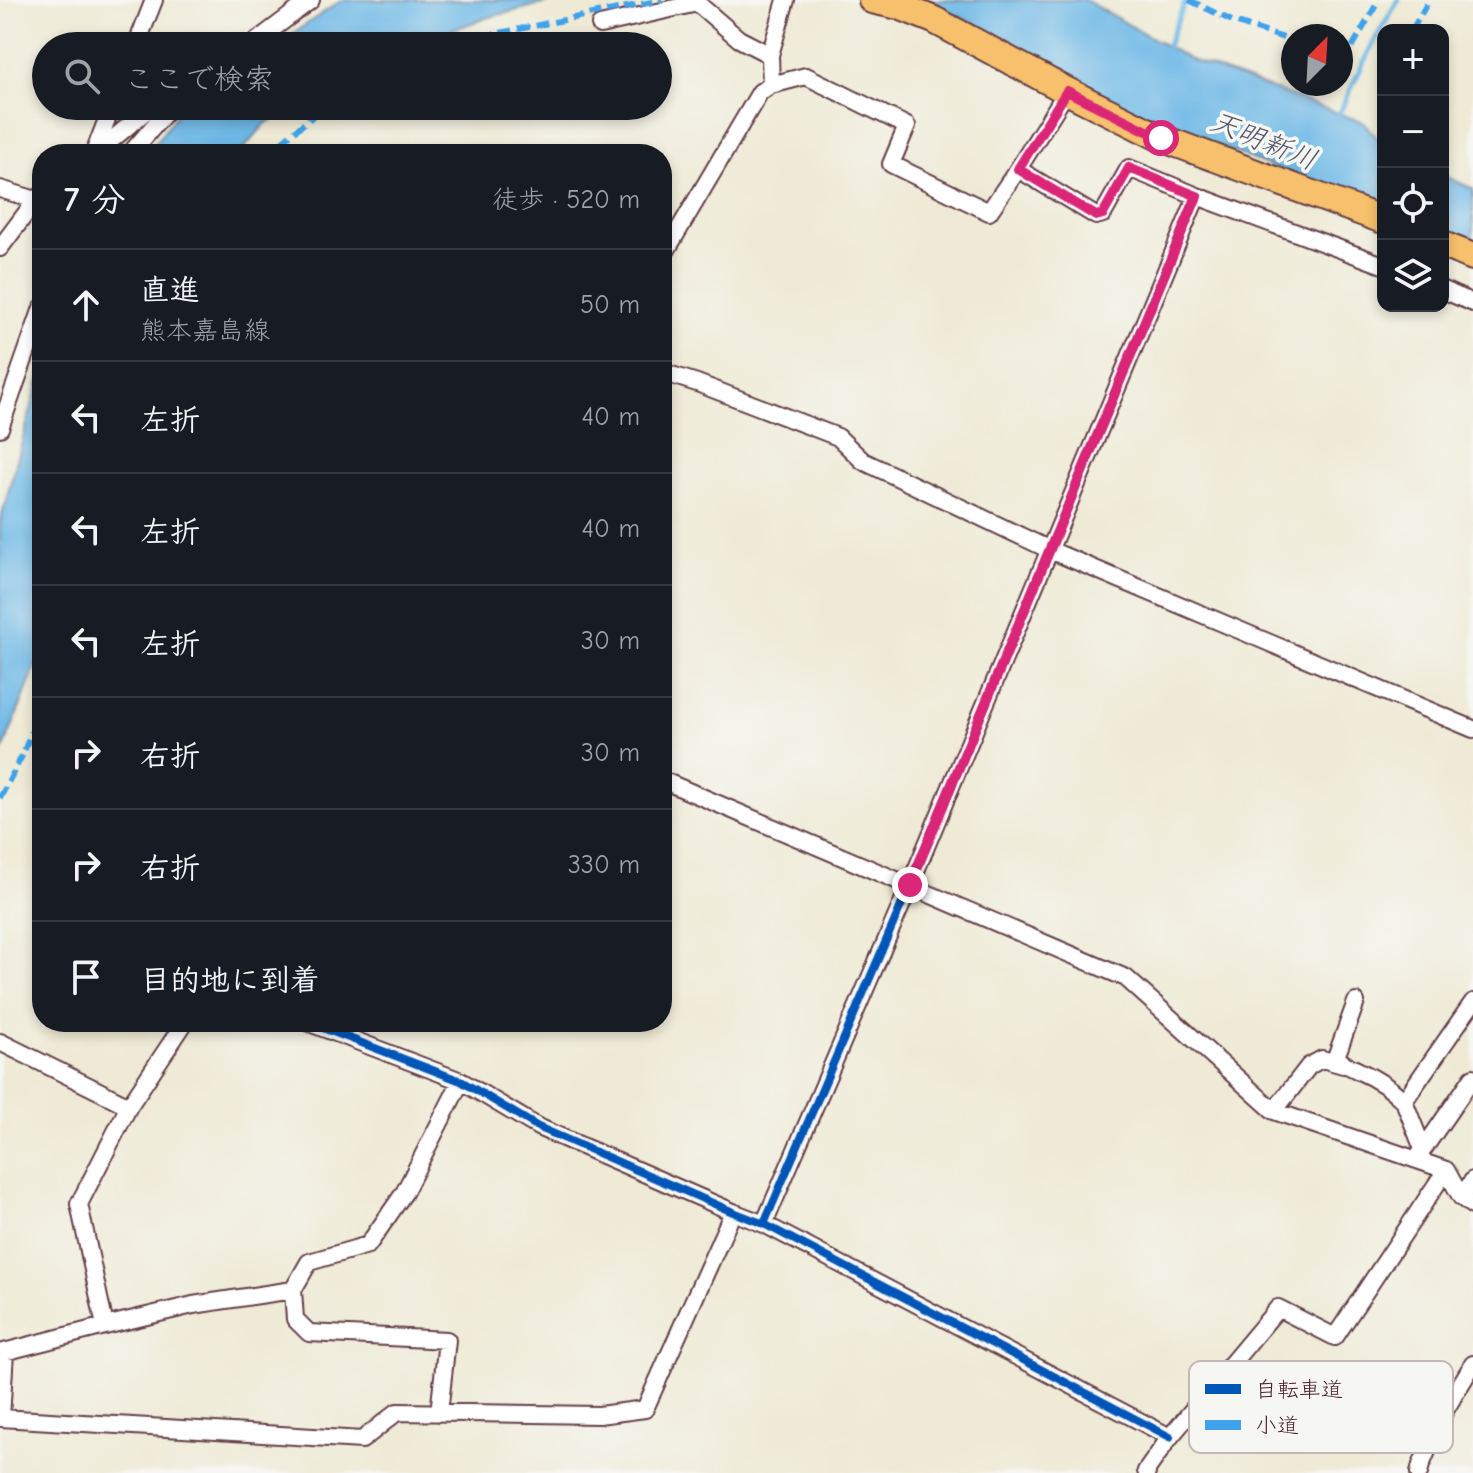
<!DOCTYPE html>
<html lang="ja">
<head>
<meta charset="utf-8">
<style>
  body { margin:0; font-family:"Comic Neue","Klee One",sans-serif; background:#20242c; color:#f1f3f6 }
  .controls { position:absolute; right:24px; top:24px; display:grid; overflow:hidden; border-radius:16px; box-shadow:0 4px 12px #0003 }
  .controls button { width:72px; height:72px; display:grid; place-items:center; padding:0; border:0; border-bottom:2px solid #363941; background:#171b24; color:#f1f3f6; font:40px sans-serif }
  .compass { position:absolute; left:1281px; top:24px; width:72px; height:72px; border-radius:50%; background:#171b24; box-shadow:0 4px 12px #0003; rotate:24deg }
  .stop { position:absolute; width:24px; height:24px; margin:-18px; border:6px solid #db2777; border-radius:50%; background:#fff }
  .stop.end { background:#db2777; border-color:#fff; box-shadow:0 2px 8px #0008 }
  .list { margin:0; padding:0; list-style:none }
  h2 { display:flex; justify-content:space-between; align-items:center; height:104px; margin:0; padding:0 32px; font-size:34px }
  h2 small { font-size:26px; font-weight:400; color:#9ea1a6 }
  .list li { display:grid; grid-template-columns:52px 1fr auto; gap:24px; align-items:center; box-sizing:border-box; height:112px; padding:0 32px; border-top:2px solid #363941 }
  .list b { display:block; font-size:30px; white-space:nowrap }
  .list p { margin:0; font-size:26px; white-space:nowrap; color:#9ea1a6 }
  .list em { font-size:26px; font-style:normal; color:#9ea1a6 }
  .icon { flex:none; width:44px; height:44px; fill:none; stroke:currentColor; stroke-width:2; stroke-linecap:round; stroke-linejoin:round }
  .map { position:relative; flex:none; width:1473px; height:1473px; overflow:hidden }
  .search { position:absolute; background:#171b24; box-shadow:0 4px 12px #0003; left:32px; top:32px; width:640px; height:88px; display:flex; align-items:center; gap:20px; box-sizing:border-box; padding:0 28px; border-radius:44px; color:#9ea1a6; font-size:30px }
  .panel { position:absolute; background:#171b24; box-shadow:0 4px 12px #0003; left:32px; top:144px; width:640px; height:888px; border-radius:32px }
  .map>svg:first-child { display:block }
</style>
</head>
<body>
<div class="map">
<svg width="1473" height="1473" viewBox="0 0 1473 1473">
  <rect width="100%" height="100%" fill="#f6f6f2"/>
  <filter id="ink" filterUnits="userSpaceOnUse"><feTurbulence type="fractalNoise" baseFrequency=".0125" numOctaves="2"/><feDisplacementMap in="SourceGraphic" scale="16" xChannelSelector="R" yChannelSelector="G"/><feConvolveMatrix kernelMatrix="1 2 1 2 8 2 1 2 1" color-interpolation-filters="sRGB"/></filter>
  <filter id="wash" filterUnits="userSpaceOnUse"><feTurbulence type="fractalNoise" baseFrequency=".006" numOctaves="4" result="noise"/><feDisplacementMap in="SourceGraphic" scale="32" xChannelSelector="R" yChannelSelector="G"/><feGaussianBlur stdDeviation="1.8" result="paint"/><feColorMatrix in="noise" values="0 0 0 0 0 0 0 0 0 0 0 0 0 0 0 0 0 1.4 0 .05"/><feComposite in="paint" operator="in"/></filter>
  <g filter="url(#wash)">
    <rect width="100%" height="100%" fill="#eeead5"/>
    <!-- water -->
    <path fill="#6db8e6" stroke="#5c6c88" stroke-width="2" d="M342,0h216l-72,18 -81,28h-131z
      M924,0h161l106,60 172,62 20,22v66l-245,-95 -131,-76z
      M183,106h110l-28,18 -26,30h-92z
      M1443,175l30,14v55l-30,-11z
      M42,370v280l-42,108v-236z"/>
    <g fill="none" stroke-linecap="round" stroke-linejoin="round">
      <!-- stream -->
      <path stroke="#6db8e6" stroke-width="5" d="M1165,51l21,-51
        M1336,120l33,-69 29,-51"/>
    </g>
  </g>
  <g filter="url(#ink)">
    <g fill="none" stroke-linecap="round" stroke-linejoin="round">
      <defs>
        <path id="street" d="M600,25l97,-22 42,36 31,16
          M136,46l18,-46
          M250,46l61,-46
          M771,85l35,-9 101,50 -16,38 98,48 29,-43 78,47 7,-2 26,-46 68,28 186,69
          M94,153l18,-47
          M95,154l57,-48
          M130,154l41,-48
          M1018,169l49,-78
          M0,189l36,11
          M0,248l36,-48 6,-5
          M662,258l98,-166 11,-7 -1,-30 16,-55
          M1443,290l30,13
          M662,372l35,11 141,54 25,24 187,89 423,179
          M0,428l42,-120
          M662,780l464,198 148,133 172,59 15,27 12,9
          M1356,1002l-20,55c7,8 14,9 23,14 16,7 32,17 45,30
          M307,1022l154,59 77,46 195,85 31,12 406,213
          M0,1042l129,64
          M1274,1111l35,-45 13,-7 21,6
          M1423,1149l-19,-48 69,-99
          M1420,1154l53,-77
          M1461,1197l12,-17
          M764,1224l146,-339 287,-689
          M293,1290l2,29 14,14 138,7 -8,73
          M105,1326l-26,-122 50,-98 56,-84
          M5,1352l-4,66 361,22 35,-28 202,3 46,-6 88,-197
          M0,1353l105,-27 88,-21 100,-15 16,-28 59,-17 36,-52 57,-112
          M1147,1473l-1,-2 24,-34 108,-129 57,29 111,-167
          M1419,1473l2,-8 23,-53 29,-48"/>
        <path id="primary" d="M872,0l27,6 35,14 133,71 94,47 222,82
          M1443,245l30,12"/>
      </defs>
      <!-- street casing -->
      <use href="#street" stroke="#633d44" stroke-width="20"/>
      <!-- primary casing -->
      <use href="#primary" stroke="#633d44" stroke-width="30"/>
      <!-- street -->
      <use href="#street" stroke="#fff" stroke-width="16"/>
      <!-- primary -->
      <use href="#primary" stroke="#f7c06c" stroke-width="26"/>
      <!-- quiet -->
      <path stroke="#40a2eb" stroke-width="6" stroke-dasharray="12 6" stroke-linecap="butt" d="M1189,0l45,22 59,19
        M1412,30l17,-30
        M448,46l22,-7 192,-39
        M1341,56l5,2 33,-58
        M1380,96l3,-6
        M267,154l58,-48
        M0,798l22,-42 20,-50"/>
      <defs>
        <path id="cycleway" d="M307,1022l154,59 77,46 195,85 31,12 406,213
          M764,1224l146,-339 287,-689"/>
      </defs>
      <!-- cycleway casing -->
      <use href="#cycleway" stroke="#f6f6f2" stroke-width="13"/>
      <!-- cycleway -->
      <use href="#cycleway" stroke="#0057b8" stroke-width="8"/>
    </g>
  </g>
  <g fill="none" stroke-linecap="round" stroke-linejoin="round" filter="url(#ink)">
    <!-- route -->
    <path stroke="#db2777" stroke-width="10" d="M910,885l287,-689 -68,-28 -26,46 -7,2 -78,-47 49,-78 94,47"/>
  </g>
  <g text-anchor="middle" stroke-width="7" stroke-linejoin="round" paint-order="stroke">
    <!-- water labels -->
    <g font-size="28" font-style="italic" fill="#56556c" stroke="#f6f6f2">
      <text transform="translate(1264 140) rotate(22)" y="10">天明新川</text>
    </g>
  </g>
  <!-- legend -->
  <rect x="1189" y="1361" width="264" height="92" rx="12" fill="#f6f6f2" stroke="#c2b6b6" stroke-width="2"/>
  <rect x="1205" y="1384" width="36" height="10" fill="#0057b8"/>
  <rect x="1205" y="1420" width="36" height="10" fill="#40a2eb"/>
  <g font-size="22" fill="#4a1f2b">
    <text x="1255" y="1397">自転車道</text>
    <text x="1255" y="1433">小道</text>
  </g>
</svg>
<div class="controls">
<button>+</button>
<button>−</button>
<button><svg class="icon" aria-label="locate" viewBox="0 0 24 24"><circle cx="12" cy="12" r="6"/><path d="M12 2v4M12 18v4M2 12h4M18 12h4"/></svg></button>
<button><svg class="icon" aria-label="layers" viewBox="0 0 24 24"><path d="M12 4l9 5-9 5-9-5zM3 14l9 5 9-5"/></svg></button>
</div>
<svg class="compass" viewBox="-18 -18 36 36"><path d="M0-13l5 13h-10z" fill="#e53935"/><path d="M0 13l5-13h-10z" fill="#9ea1a6"/></svg>
<div class="stop" style="left:1161px;top:138px"></div>
<div class="stop end" style="left:910px;top:885px"></div>
<div class="search"><svg class="icon" aria-label="search" viewBox="0 0 24 24"><circle cx="10" cy="10" r="6"/><path d="M15 15l6 6"/></svg>ここで検索</div>
<section class="panel">
<h2>7 分<small>徒歩 · 520 m</small></h2>
<ul class="list">
<li><svg class="icon" aria-label="ahead" viewBox="0 0 24 24"><path d="M12 20V5M6 11l6-6 6 6"/></svg><div><b>直進</b><p>熊本嘉島線</p></div><em>50 m</em></li>
<li><svg class="icon" aria-label="left" viewBox="0 0 24 24"><path d="M17 20v-9H6M10 6l-5 5 5 5"/></svg><div><b>左折</b></div><em>40 m</em></li>
<li><svg class="icon" aria-label="left" viewBox="0 0 24 24"><path d="M17 20v-9H6M10 6l-5 5 5 5"/></svg><div><b>左折</b></div><em>40 m</em></li>
<li><svg class="icon" aria-label="left" viewBox="0 0 24 24"><path d="M17 20v-9H6M10 6l-5 5 5 5"/></svg><div><b>左折</b></div><em>30 m</em></li>
<li><svg class="icon" aria-label="right" viewBox="0 0 24 24"><path d="M7 20v-9h11M14 6l5 5-5 5"/></svg><div><b>右折</b></div><em>30 m</em></li>
<li><svg class="icon" aria-label="right" viewBox="0 0 24 24"><path d="M7 20v-9h11M14 6l5 5-5 5"/></svg><div><b>右折</b></div><em>330 m</em></li>
<li><svg class="icon" aria-label="arrive" viewBox="0 0 24 24"><path d="M6 21V4h12l-3 4 3 4H6"/></svg><div><b>目的地に到着</b></div></li>
</ul>
</section>
</div>
</body>
</html>
